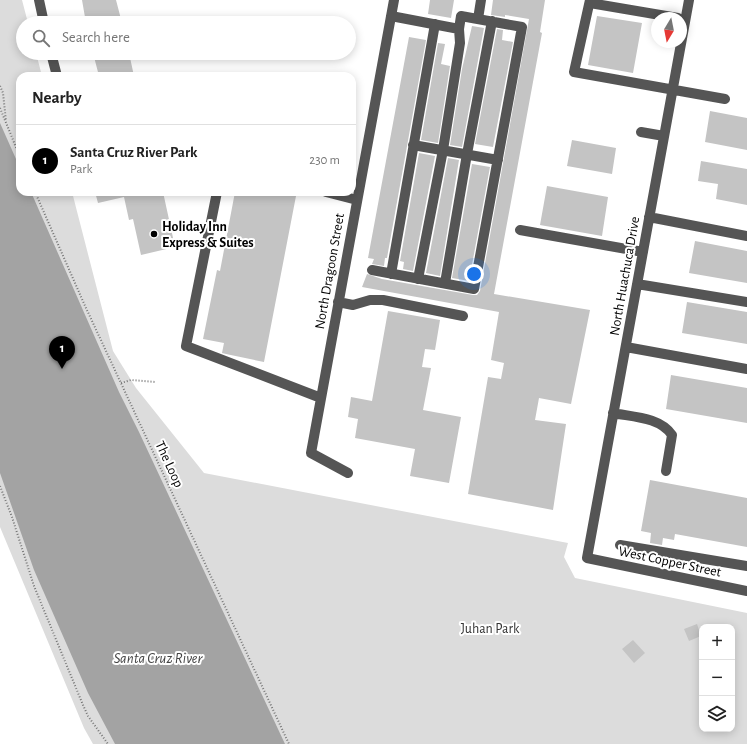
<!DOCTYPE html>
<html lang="en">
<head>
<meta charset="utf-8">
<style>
  body { margin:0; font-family:"Alegreya Sans",sans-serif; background:#f2f2f2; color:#222 }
  .controls { position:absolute; right:12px; bottom:12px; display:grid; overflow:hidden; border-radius:8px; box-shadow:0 2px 10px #0003 }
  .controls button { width:36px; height:36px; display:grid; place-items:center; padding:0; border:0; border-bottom:1px solid #e0e0e0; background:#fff; color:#222; font:20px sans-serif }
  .compass { position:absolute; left:651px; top:12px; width:36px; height:36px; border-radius:50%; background:#fff; box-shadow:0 2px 10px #0003; rotate:190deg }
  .you { position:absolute; left:474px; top:274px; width:14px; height:14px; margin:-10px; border:3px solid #fff; border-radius:50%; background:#1a73e8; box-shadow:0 0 0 6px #1a73e833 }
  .badge { display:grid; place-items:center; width:26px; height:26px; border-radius:50%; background:#000; color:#fff; font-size:13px; font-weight:700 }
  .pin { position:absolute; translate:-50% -33px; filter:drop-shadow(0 1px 2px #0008) }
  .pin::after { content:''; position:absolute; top:21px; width:14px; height:12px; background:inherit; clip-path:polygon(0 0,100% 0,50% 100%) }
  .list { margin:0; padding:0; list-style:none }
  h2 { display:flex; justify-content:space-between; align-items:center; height:52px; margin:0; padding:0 16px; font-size:17px }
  h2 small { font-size:13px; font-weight:400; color:#767676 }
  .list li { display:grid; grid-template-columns:26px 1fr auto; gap:12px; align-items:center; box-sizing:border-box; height:72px; padding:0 16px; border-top:1px solid #e0e0e0 }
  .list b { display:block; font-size:15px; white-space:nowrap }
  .list p { margin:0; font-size:13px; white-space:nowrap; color:#767676 }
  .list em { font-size:13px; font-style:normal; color:#767676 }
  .icon { flex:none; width:22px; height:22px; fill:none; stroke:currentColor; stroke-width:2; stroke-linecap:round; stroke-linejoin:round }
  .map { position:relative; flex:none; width:747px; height:744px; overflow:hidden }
  .search { position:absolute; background:#fff; box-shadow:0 2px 10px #0003; left:16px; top:16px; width:340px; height:44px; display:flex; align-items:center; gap:10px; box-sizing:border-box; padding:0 14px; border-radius:22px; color:#767676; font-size:15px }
  .panel { position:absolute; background:#fff; box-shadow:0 2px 10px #0003; left:16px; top:72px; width:340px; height:124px; border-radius:12px }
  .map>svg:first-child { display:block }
</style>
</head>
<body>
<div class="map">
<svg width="747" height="744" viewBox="0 0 747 744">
  <rect width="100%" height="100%" fill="#fff"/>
  <!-- green -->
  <path fill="#dcdcdc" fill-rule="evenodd" d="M0,0h22l6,23h-5v30h13l6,23h-22v116h52l41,159 23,37 68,85 364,70 -4,14 11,21 172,35v131h-654l-9,-16 -84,-201zM702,627h30v102h-30z"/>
  <!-- water -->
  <path fill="#a3a3a3" d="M0,123l20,45v24h11l88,200 20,40 146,312h-170l-27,-51 -54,-123 -34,-97z"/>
  <!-- building -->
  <path fill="#c4c4c4" d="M82,0h34l6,23h-36z
    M430,0h24l-3,18 -23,-4z
    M493,0h52l-5,32 2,1 -48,261 96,16 -19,94 -32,-6 -4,22 31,4 -13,86 -85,-16 20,-117 13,2 3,-16 -13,-3 8,-48 -137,-25 5,-13 15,5 91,16h4l3,-4 49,-272 -24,-4v2l-14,-2z
    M597,16l45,7 -9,50 -45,-8z
    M472,26l12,2 -22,119 -12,-2 12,-76z
    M497,29l6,1 -1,10 11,2 -20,105 -18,-3z
    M409,37l17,3 -39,218h-2l-1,8 -12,-2 2,-5 -6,-1z
    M438,43l7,1 -4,20 9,2 -12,77 -17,-3z
    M93,53h36l5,23h-35z
    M710,111l37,7v32l-42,-8z
    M572,140l44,8 -4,26 -45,-8z
    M419,153l16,3 -22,115 -10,-2 1,-7 -4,-1z
    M448,158l11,2 -19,116 -14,-3z
    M701,161l46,8v36l-31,-6 2,-15 -20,-3z
    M472,164l18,3 -21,114 -17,-3z
    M547,186l61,11 -6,39 -62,-11z
    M95,192h68l12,55 -34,8 -8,-36 -4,1 -5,-23 -26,6z
    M235,192l18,3v-3h23l20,4 -32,166 -38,-8 -4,-1 2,-10 -21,-4 14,-69 3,1z
    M695,241l52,10v32l-58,-10z
    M687,302l60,10v32l-65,-11z
    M388,311l52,9 -5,30 -10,-1 -3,18 9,1 -8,42 38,7 -12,66 -39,-7 5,-27 -60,-11 3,-19 -10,-2 3,-20 21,4z
    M671,375l76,13v35l-81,-14z
    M650,480l97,18v49l-72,-13 -1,6 -11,-2 -1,7 -12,-2 1,-10 -10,-2z
    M697,624l4,12 -12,5 -5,-12z
    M633,640l12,13 -11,10 -12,-14z"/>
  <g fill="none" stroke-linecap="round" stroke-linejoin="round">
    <!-- path -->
    <path stroke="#777" stroke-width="2" stroke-dasharray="1 2" stroke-linecap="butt" d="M0,86l3,7 3,28
      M0,108l20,49
      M35,192l51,116 203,436
      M121,383l10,-3 25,2
      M0,486l12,31 22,69 49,119 5,11 20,28"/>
    <!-- minor -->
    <path stroke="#555" stroke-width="10" d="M39,0l5,23
      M590,0l-16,72 151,27
      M689,0l-102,558 160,33
      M590,3l88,15
      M478,19l3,-19
      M51,53l6,23
      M641,132l23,4
      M413,145l85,15
      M217,192l-31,154 135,52
      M326,192l31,8
      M649,217l98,19
      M520,230l123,22
      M372,270l102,19 48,-262 -61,-11 -2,13 -68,-13
      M391,274l44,-250
      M418,279l25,-129 17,-107 -1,-14
      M445,283l22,-129 25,-133
      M637,284l110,18
      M338,302l15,3 17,-5h13l80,16
      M626,347l121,22
      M613,413c20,4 47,4 59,22l-6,36
      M348,473l-37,-20 83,-453
      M620,545l127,21"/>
  </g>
  <!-- markers -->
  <circle fill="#000" stroke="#fff" stroke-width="1.5" cx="154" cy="234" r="4"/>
  <g text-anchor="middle" stroke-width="4" stroke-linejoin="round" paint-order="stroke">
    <!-- poi labels -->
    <g font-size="14" font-weight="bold" fill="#000" stroke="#fff" text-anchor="start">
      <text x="162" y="231">Holiday Inn<tspan x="162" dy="16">Express &amp; Suites</tspan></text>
    </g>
    <!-- street labels -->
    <g font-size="14" fill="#000" stroke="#fff">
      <text transform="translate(329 271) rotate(-80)" y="5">North Dragoon Street</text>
      <text transform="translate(624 276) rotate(-80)" y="5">North Huachuca Drive</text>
      <text transform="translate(170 464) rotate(65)" y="5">The Loop</text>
      <text transform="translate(670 561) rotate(12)" y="5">West Copper Street</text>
    </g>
    <!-- park labels -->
    <g font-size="14" fill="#333" stroke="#fff">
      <text x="490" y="633">Juhan Park</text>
    </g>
    <!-- water labels -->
    <g font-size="15" font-style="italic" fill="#444" stroke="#fff">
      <text x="158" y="663">Santa Cruz River</text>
    </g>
  </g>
</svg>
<div class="controls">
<button>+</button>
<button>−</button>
<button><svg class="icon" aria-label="layers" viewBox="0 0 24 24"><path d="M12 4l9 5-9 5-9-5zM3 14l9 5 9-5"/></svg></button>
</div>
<svg class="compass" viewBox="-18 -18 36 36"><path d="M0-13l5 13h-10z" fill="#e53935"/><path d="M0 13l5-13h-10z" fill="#767676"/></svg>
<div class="you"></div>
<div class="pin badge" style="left:62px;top:369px">1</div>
<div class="search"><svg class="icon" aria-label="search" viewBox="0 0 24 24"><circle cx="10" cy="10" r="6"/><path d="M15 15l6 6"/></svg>Search here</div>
<section class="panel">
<h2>Nearby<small></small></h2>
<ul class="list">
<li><span class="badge">1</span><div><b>Santa Cruz River Park</b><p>Park</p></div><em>230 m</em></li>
</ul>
</section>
</div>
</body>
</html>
